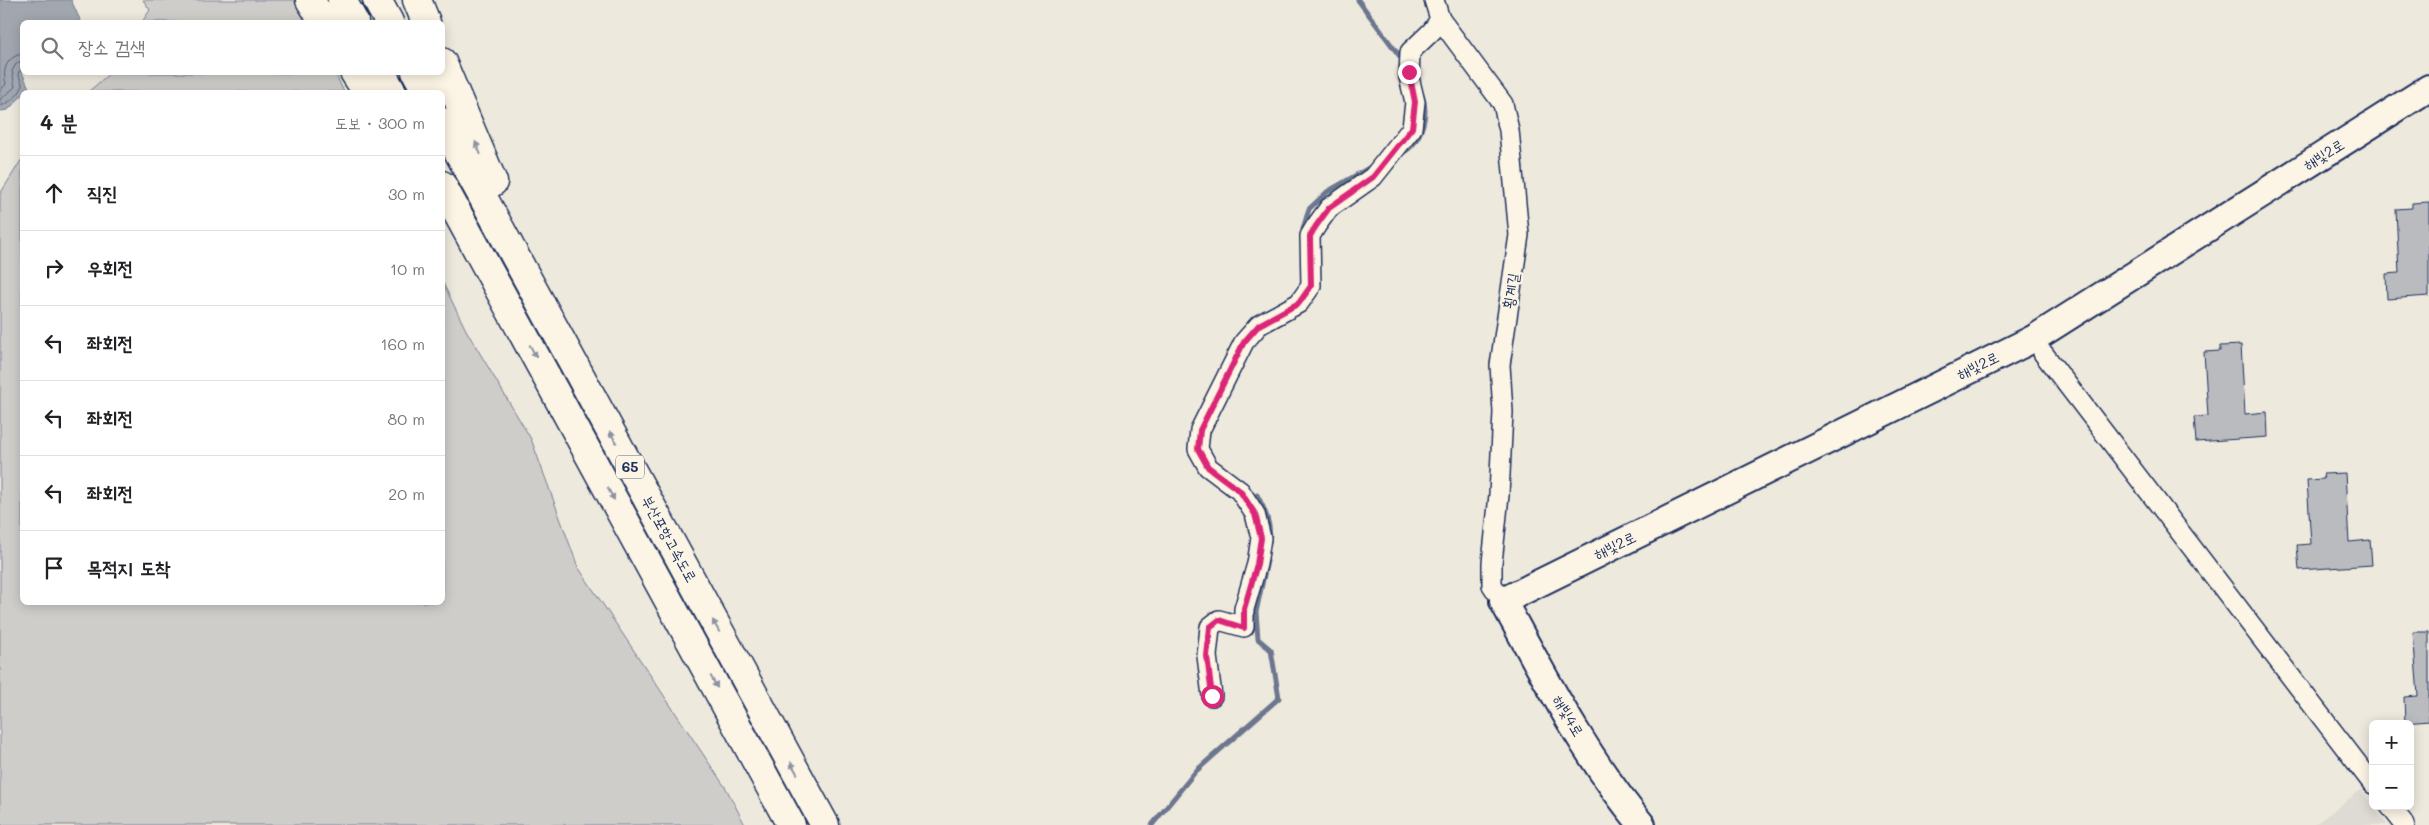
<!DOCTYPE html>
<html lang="ko">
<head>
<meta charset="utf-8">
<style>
  body { margin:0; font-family:Mali,"Poor Story",sans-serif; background:#f6f6f6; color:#202124 }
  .controls { position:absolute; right:15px; bottom:15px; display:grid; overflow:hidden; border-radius:8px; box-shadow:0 2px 12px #0003 }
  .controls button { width:45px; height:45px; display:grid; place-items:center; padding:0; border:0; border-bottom:1px solid #e0e0e0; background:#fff; color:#202124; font:25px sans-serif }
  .stop { position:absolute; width:15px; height:15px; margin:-11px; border:4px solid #db2777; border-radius:50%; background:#fff }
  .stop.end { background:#db2777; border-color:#fff; box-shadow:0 1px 5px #0008 }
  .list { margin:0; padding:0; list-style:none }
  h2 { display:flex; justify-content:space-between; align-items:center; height:65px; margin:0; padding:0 20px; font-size:21px }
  h2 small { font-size:16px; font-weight:400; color:#757577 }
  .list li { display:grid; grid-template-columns:32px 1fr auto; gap:15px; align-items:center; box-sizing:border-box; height:75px; padding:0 20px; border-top:1px solid #e0e0e0 }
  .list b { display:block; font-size:19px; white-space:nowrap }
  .list em { font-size:16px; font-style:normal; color:#757577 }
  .icon { flex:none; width:28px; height:28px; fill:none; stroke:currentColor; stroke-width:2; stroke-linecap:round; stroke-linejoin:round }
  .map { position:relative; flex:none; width:2429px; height:825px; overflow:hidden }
  .search { position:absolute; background:#fff; box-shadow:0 2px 12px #0003; left:20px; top:20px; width:425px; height:55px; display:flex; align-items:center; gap:12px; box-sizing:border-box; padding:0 18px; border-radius:8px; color:#757577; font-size:19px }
  .panel { position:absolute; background:#fff; box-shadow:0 2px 12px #0003; left:20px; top:90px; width:425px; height:515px; border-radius:8px }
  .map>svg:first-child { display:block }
</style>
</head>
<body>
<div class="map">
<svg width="2429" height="825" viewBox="0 0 2429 825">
  <rect width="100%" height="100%" fill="#eee9dd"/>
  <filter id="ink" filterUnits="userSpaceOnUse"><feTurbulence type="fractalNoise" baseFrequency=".02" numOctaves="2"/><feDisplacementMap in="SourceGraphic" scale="10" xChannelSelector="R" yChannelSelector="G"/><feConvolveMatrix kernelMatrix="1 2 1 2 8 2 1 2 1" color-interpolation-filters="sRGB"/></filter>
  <g filter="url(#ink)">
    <!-- built -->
    <path fill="#dedbd4" d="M2361,790l26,35h-73z"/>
    <!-- green -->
    <path fill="#cfcdca" stroke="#757e94" d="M143,0h157l11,22h-169l8,-12z
      M110,73h225l9,19h-256z
      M22,159v443h420l1,-319 23,47 65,109 47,128 149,223 18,35h-745v-631z"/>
    <!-- water -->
    <path fill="#a2a7af" stroke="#6c778f" d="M0,0h71l10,22h-59l-1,48 8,18 -21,22 -8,1z"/>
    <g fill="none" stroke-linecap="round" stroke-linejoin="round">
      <!-- shore -->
      <path stroke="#515f7e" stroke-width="1" d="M0,91l6,-7c-4,-14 0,-27 16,-30
        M0,100l15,-13 -3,-16 4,-7 6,-3
        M0,106c7,-1 23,-14 22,-21 0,-4 -3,-8 -4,-12l4,-5"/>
      <!-- stream -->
      <path stroke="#6c778f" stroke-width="5" d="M1358,0l46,62
        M1400,154c20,-8 30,-39 22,-59
        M1303,229l6,-20 18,-17 47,-27
        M1257,495c8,15 15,30 12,47
        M1152,825l44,-54 83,-73 -8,-48 -13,-11 -2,-27 11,-51"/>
    </g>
    <!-- building -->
    <path fill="#babbbe" stroke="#1b2f5e" d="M2429,202v94l-42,3 -1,-25 13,-1 -3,-64 16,-1v-5z
      M2241,345l4,69 22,-2 1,25 -72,5 -2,-25 14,-1 -4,-64 16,-1v-5z
      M2345,473l4,69 21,-2 2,25 -73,5 -2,-25 14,-1 -4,-64 17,-1 -1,-5z
      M2413,632h16v89l-24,2 -1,-26 14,-1z"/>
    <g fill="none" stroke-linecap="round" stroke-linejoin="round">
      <defs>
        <path id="street" d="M1434,0l6,19 63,85 6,26 10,105 -19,130 3,47 -4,83 -7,68v22l11,16
          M2043,353l330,431
          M1212,696l-5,-40 3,-29 9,-7 25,7v-18l13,-45 4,-26 -6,-24 -15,-23 -32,-24 -10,-18 2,-19 44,-88 15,-17 40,-22 12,-17 -1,-50 6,-10 13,-18 44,-31 39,-49 3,-26 -6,-25 1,-25 22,-21 8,-12
          M2390,806l15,19"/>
        <path id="secondary" d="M1642,825c-56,-67 -97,-147 -139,-224l530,-262 396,-251"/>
        <path id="highway" d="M310,0l14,22
          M342,0l12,22
          M377,0l12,22
          M417,0l9,22
          M442,62l51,120
          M354,72l13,20
          M381,72l11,20
          M416,72l11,20
          M442,122l383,703
          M442,185l349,640"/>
      </defs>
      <!-- street casing -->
      <use href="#street" stroke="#1b2f5e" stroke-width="22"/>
      <!-- secondary casing -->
      <use href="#secondary" stroke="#1b2f5e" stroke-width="30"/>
      <!-- highway casing -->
      <use href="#highway" stroke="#1b2f5e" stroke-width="31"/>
      <!-- street -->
      <use href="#street" stroke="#fcf5e5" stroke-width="19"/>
      <!-- secondary -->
      <use href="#secondary" stroke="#fcf5e5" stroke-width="26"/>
      <!-- highway -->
      <use href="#highway" stroke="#fcf5e5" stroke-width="28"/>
    </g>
    <!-- one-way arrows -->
    <defs><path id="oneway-solid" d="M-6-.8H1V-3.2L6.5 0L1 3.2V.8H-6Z" transform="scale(1.25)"/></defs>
    <g fill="#8c92a2">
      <use href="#oneway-solid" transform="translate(478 148) rotate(-113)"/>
      <use href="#oneway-solid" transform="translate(533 351) rotate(61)"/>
      <use href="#oneway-solid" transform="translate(613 437) rotate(-119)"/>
      <use href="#oneway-solid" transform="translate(611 494) rotate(61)"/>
      <use href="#oneway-solid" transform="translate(716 626) rotate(-119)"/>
      <use href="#oneway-solid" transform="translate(714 682) rotate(61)"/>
      <use href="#oneway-solid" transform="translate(794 768) rotate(-119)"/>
    </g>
  </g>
  <g fill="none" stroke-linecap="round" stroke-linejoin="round" filter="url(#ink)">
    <!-- route -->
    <path stroke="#db2777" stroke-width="6" d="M1212,696l-5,-40 3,-29 9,-7 25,8v-19l13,-45 4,-26 -6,-24 -15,-23 -32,-24 -10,-18 2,-19 44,-88 15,-17 40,-22 12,-17 -1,-50 6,-10 13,-18 44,-31 39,-49 3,-26 -6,-30"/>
  </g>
  <g text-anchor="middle" stroke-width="4.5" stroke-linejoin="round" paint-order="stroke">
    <!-- shield labels -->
    <rect fill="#fcf5e5" stroke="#5e6a86" stroke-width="1" x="616" y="455.5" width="28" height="23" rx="4"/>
    <g font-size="14" font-weight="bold" fill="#1b2f5e">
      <text x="630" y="472">65</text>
    </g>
    <!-- street labels -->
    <g font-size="15" fill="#1b2f5e" stroke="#fcf5e5">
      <text transform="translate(2324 155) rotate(-32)" y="5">해빛2로</text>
      <text transform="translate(1511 291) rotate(-81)" y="5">횡계길</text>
      <text transform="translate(1978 366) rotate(-26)" y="5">해빛2로</text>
      <text transform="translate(669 539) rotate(61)" y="5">부산포항고속도로</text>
      <text transform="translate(1615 546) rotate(-26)" y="5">해빛2로</text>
      <text transform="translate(1568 716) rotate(59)" y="5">해빛4로</text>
    </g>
  </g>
</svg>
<div class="controls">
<button>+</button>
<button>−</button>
</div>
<div class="stop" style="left:1212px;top:696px"></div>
<div class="stop end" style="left:1409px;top:72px"></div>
<div class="search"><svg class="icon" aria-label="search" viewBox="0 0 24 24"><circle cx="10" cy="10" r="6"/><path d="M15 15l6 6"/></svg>장소 검색</div>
<section class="panel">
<h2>4 분<small>도보 · 300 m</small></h2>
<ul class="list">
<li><svg class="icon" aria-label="ahead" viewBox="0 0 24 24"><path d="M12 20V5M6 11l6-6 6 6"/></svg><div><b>직진</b></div><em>30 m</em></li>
<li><svg class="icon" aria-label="right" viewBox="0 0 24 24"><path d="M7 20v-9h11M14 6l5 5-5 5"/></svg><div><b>우회전</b></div><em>10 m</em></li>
<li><svg class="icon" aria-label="left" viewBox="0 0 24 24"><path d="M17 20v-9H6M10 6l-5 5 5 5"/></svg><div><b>좌회전</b></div><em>160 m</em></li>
<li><svg class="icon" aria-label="left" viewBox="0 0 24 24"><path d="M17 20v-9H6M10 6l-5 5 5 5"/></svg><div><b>좌회전</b></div><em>80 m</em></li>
<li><svg class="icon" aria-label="left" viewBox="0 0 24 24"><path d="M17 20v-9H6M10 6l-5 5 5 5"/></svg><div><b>좌회전</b></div><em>20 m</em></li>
<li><svg class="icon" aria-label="arrive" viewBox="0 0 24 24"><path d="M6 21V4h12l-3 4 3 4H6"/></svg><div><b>목적지 도착</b></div></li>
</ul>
</section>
</div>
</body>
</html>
